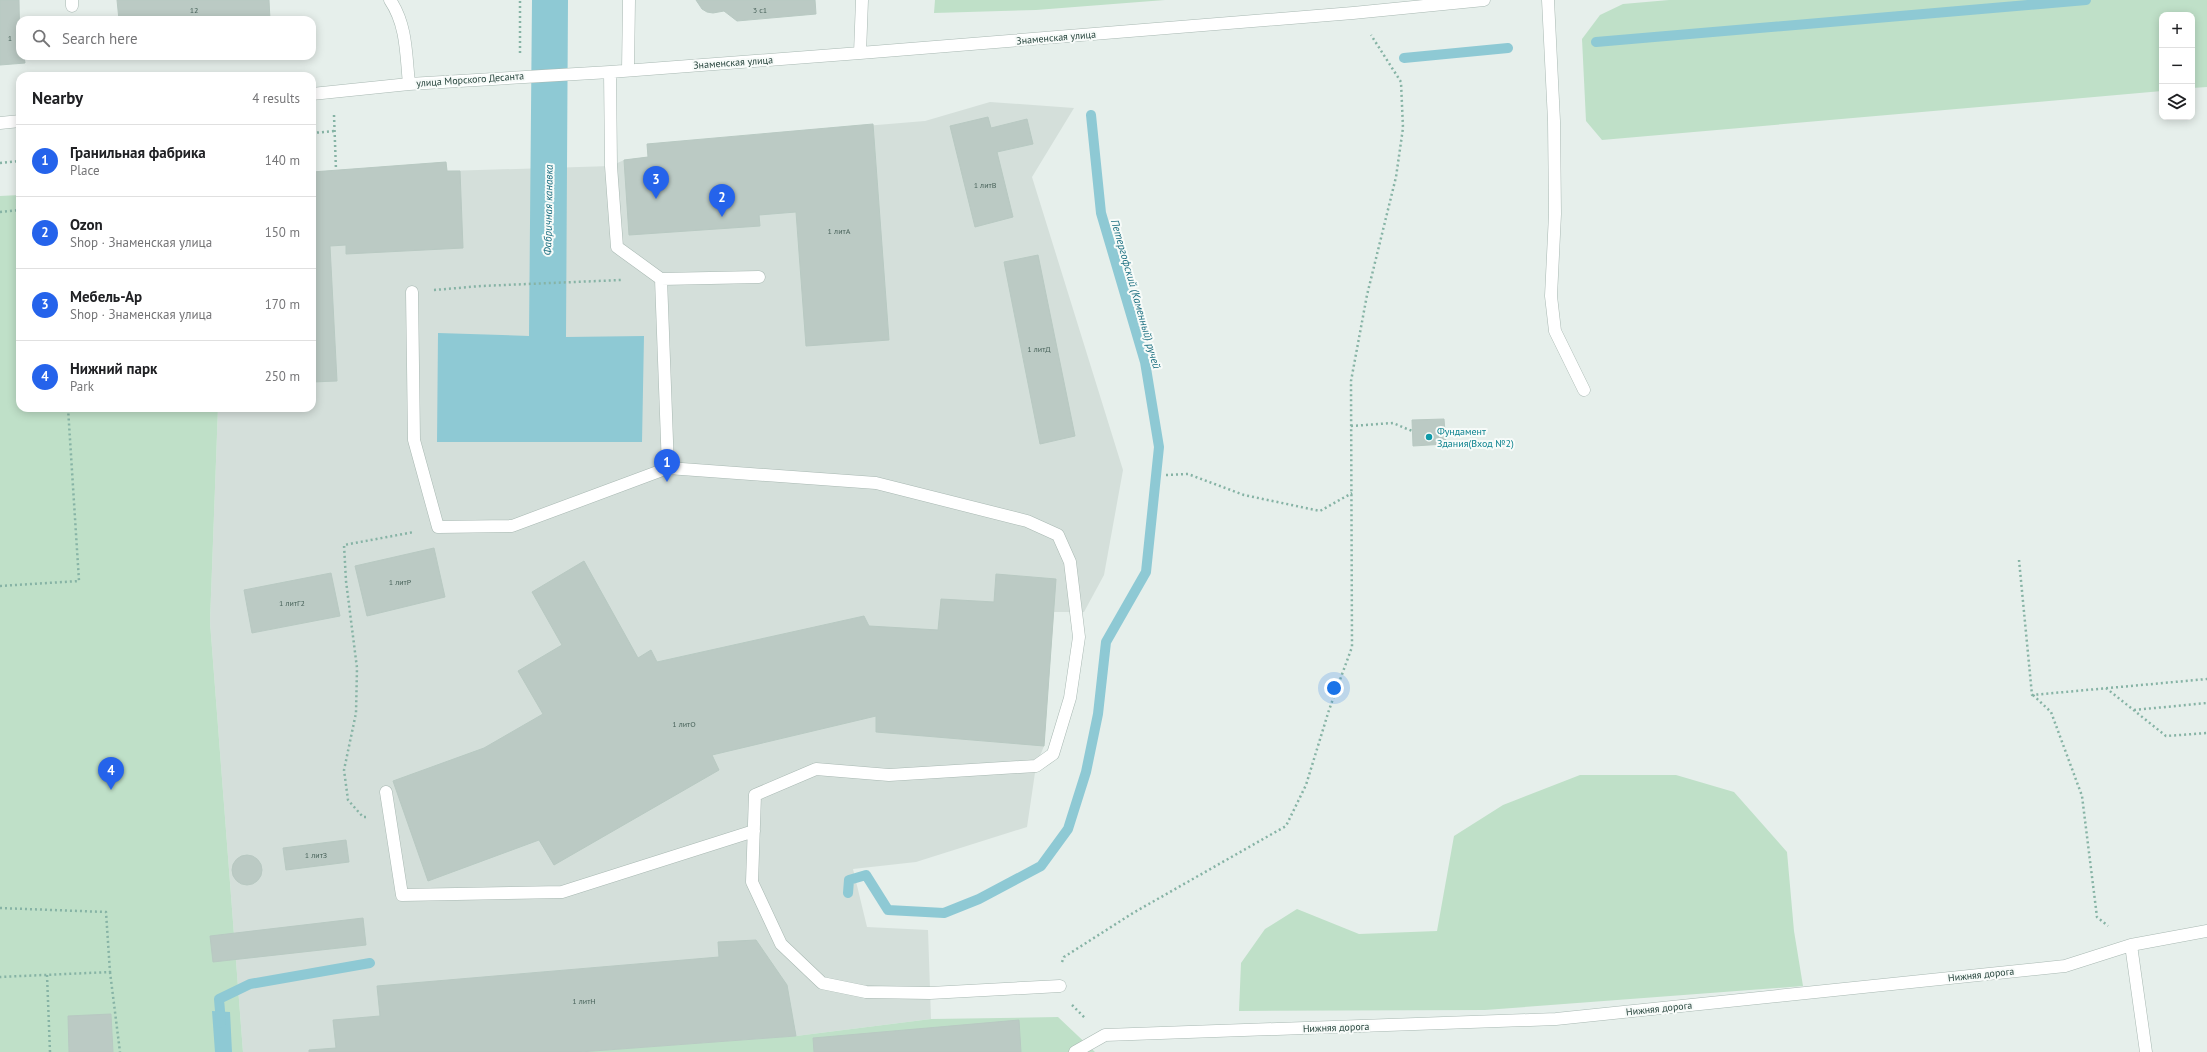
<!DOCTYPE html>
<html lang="en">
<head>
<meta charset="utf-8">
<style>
  body { margin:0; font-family:"PT Sans",sans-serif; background:#f6f6f6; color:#202124 }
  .controls { position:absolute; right:12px; top:12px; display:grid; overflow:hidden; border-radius:8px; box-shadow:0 2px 10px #0003 }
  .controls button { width:36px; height:36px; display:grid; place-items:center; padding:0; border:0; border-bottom:1px solid #e0e0e0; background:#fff; color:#202124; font:20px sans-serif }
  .you { position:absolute; left:1334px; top:688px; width:14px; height:14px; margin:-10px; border:3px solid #fff; border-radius:50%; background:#1a73e8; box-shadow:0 0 0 6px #1a73e833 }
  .badge { display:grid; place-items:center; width:26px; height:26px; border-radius:50%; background:#2563eb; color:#fff; font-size:13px; font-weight:700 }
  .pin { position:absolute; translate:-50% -33px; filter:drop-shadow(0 1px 2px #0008) }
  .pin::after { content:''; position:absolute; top:21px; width:14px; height:12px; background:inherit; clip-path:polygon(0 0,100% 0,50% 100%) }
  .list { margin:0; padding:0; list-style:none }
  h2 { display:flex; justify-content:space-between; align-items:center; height:52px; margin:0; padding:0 16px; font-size:17px }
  h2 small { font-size:13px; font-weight:400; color:#757577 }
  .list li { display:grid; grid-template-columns:26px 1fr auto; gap:12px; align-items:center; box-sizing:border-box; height:72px; padding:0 16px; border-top:1px solid #e0e0e0 }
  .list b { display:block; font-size:15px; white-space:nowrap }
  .list p { margin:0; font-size:13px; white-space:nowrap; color:#757577 }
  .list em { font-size:13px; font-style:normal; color:#757577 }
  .icon { flex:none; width:22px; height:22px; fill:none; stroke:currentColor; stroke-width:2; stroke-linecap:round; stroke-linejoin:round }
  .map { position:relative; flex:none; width:2207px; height:1052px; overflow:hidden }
  .search { position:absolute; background:#fff; box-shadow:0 2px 10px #0003; left:16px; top:16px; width:300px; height:44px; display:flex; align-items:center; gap:10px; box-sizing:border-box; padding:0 14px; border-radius:12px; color:#757577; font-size:15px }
  .panel { position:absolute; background:#fff; box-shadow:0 2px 10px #0003; left:16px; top:72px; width:300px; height:340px; border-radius:12px }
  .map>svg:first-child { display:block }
</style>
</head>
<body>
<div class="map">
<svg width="2207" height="1052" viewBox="0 0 2207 1052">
  <rect width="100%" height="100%" fill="#e6efeb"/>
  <!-- built -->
  <path fill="#d4dfda" d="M990,102l84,6 -42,69 91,293 -19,105 -20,37h-30l-10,134 -8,20 -9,61 -111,35 -63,7 14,58 61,3 3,89 -135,17 -216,16h-337l-33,-430 8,-214h94v-236l134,-10 1,9 164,-5 13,-6 24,-3 -1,-13 278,-23z"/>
  <!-- green -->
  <path fill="#bfe0c8" d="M935,0h230l-129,10 -102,3z
    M1669,0h538v87l-15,1v-73h-30v76l-560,49 -16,-19 -4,-82 18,-24 23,-11z
    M20,195v213h198l-8,214 33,430h-243v-856z
    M1580,775h96l58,17 53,60 7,79 9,55 -318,24 -246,1 2,-48 24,-34 32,-20 62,25 78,-3 17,-95 49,-31z
    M1058,1017l37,35h-515l216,-16 135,-17z"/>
  <!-- water -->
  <path fill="#8ec9d4" d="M532,0h36l-2,337 78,-1 -2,106h-205l1,-109 91,3z
    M212,1011l18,1 2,40h-17z"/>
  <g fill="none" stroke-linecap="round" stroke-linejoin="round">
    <!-- stream -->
    <path stroke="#8ec9d4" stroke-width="10" d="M1596,42l490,-42
      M1404,58l104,-10
      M848,893l1,-13 17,-5 22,35 56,3 35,-14 62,-33 27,-37 18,-57 12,-58 8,-72 40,-70 13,-125 -14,-85 -44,-149 -10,-98
      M221,1023l-2,-24 31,-15 120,-21"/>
  </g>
  <!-- building -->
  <path fill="#bbcac4" stroke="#b8c9c2" d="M0,0h19l1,56h4l1,7 -25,2z
    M117,0h152l1,20h-151z
    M696,0h119l1,14 -79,7 -13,-10 -11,2 -6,-1 -5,-3z
    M988,117l3,11 36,-9 6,25 -36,8 16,65 -38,10 -25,-101z
    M873,124l16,216 -83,6 -10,-134 -37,3 1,11 -131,9 -5,-75 24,-3 -1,-13z
    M446,162l1,9h13l3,77 -117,6v-9l-16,1 7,135 -25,1v-210z
    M1038,255l37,181 -35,8 -36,-182z
    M1444,419l2,25 -33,2 -1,-26z
    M434,548l11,49 -78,19 -12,-50z
    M584,561l54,97 13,-8 6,12 207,-46 5,10 69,4 3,-31 53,3 2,-28 60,5 -12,167 -168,-14v-16l-164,39 7,15 -165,95 -15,-25 -111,41 -35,-100 91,-33 59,-34 -25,-43 44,-26 -30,-53z
    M331,573l9,43 -88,17 -8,-43z
    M346,840l3,22 -63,8 -3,-22z
    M232 870a15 15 0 1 1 30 0a15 15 0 1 1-30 0Z
    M363,918l3,27 -153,17 -3,-26z
    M756,940l31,45 9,51 -216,16h-271v-2l27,-2 -3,-28 47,-4 -3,-30 342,-29 -1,-15z
    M111,1014l2,38h-44l-1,-36z
    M1019,1020l2,32h-207l-1,-14z"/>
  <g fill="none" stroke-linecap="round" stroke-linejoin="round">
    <defs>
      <path id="minor" d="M72,0v6
        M390,0c17,25 16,55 19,84
        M1548,0l6,121 1,93 -4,82 4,35 29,59
        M860,53l2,-53
        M628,70l1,-70
        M610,72l1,94 6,81 44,32
        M312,94l97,-10 201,-12 250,-19 493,-40 131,-13
        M0,123l20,-2
        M759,277l-98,2 7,189 208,15 151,38 31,14 12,27 9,75 -9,61 -17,56 -17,12 -147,9 -73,-6 -61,26 -3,87 29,62 41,39 44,9 64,1 130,-7
        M412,292l2,148 24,87 74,-1 156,-58
        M386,792l16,103 160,-3 192,-61
        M2131,945l15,107
        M1075,1052l30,-17 451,-16 509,-53 66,-21 76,-14"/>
    </defs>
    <!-- minor casing -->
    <use href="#minor" stroke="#a8b8b2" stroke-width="13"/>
    <!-- path -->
    <path stroke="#86b3a5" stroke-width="2.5" stroke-dasharray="2 3" stroke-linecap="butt" d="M520,53v-53
      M334,115l2,55
      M312,133l23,-2
      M0,163l20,-2
      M0,212l20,-2
      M434,290l47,-4 140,-6
      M1351,426l42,-3 19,8
      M1166,475l22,-1 56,21 76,16 32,-18
      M2019,560l13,135 175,-16
      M0,586l79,-5 -11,-173
      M2106,688l60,48 41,-3
      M2033,695l18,17 31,84 15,121 11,9
      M2134,710l73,-7
      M366,817h-3l-15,-17 -4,-30 12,-57 1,-45 -11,-87 -2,-36 70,-13
      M0,908l106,4 4,60 -110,5
      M1062,962l2,-5 69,-44 153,-87 20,-41 23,-75 23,-63 -1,-266 16,-86 29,-118 7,-49 -2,-46 -30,-47
      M110,972l10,80
      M47,975l3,77
      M1072,1005l13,13"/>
    <!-- minor -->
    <use href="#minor" stroke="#fff" stroke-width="12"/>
  </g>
  <!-- markers -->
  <circle fill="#0f9aa8" stroke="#f7fbf9" stroke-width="1.5" cx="1429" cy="437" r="4"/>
  <g text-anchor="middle" stroke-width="4" stroke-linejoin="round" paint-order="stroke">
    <!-- number labels -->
    <g font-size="8" fill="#4a645c">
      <text x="194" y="13">12</text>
      <text x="760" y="13">3 с1</text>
      <text x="10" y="41">1</text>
      <text x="985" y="188">1 литВ</text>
      <text x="839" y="234">1 литА</text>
      <text x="1039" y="352">1 литД</text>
      <text x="400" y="585">1 литР</text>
      <text x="292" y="606">1 литГ2</text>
      <text x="684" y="727">1 литО</text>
      <text x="316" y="858">1 литЗ</text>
      <text x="584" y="1004">1 литН</text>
    </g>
    <!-- street labels -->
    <g font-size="10" fill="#24423a" stroke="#f7fbf9">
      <text transform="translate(1056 37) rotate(-5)" y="4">Знаменская улица</text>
      <text transform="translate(733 62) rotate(-4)" y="4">Знаменская улица</text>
      <text transform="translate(470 79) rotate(-4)" y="4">улица Морского Десанта</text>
      <text transform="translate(1981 974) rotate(-6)" y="4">Нижняя дорога</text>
      <text transform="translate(1659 1008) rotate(-6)" y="4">Нижняя дорога</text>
      <text transform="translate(1336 1027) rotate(-2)" y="4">Нижняя дорога</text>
    </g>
    <!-- culture labels -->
    <g font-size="10" fill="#0d838f" stroke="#f7fbf9" text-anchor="start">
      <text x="1437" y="435">Фундамент<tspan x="1437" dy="12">Здания(Вход №2)</tspan></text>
    </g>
    <!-- water labels -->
    <g font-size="11" font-style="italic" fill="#1c6f80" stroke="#f7fbf9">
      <text transform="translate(548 210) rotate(-89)" y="4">Фабричная канавка</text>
      <text transform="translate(1136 294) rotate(74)" y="4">Петергофский (Каменный) ручей</text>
    </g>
  </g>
</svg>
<div class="controls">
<button>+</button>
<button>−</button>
<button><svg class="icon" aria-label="layers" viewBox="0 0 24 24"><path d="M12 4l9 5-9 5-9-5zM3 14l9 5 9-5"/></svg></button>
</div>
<div class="you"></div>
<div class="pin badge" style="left:667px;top:482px">1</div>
<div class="pin badge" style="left:722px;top:217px">2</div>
<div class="pin badge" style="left:656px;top:199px">3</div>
<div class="pin badge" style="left:111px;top:790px">4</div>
<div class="search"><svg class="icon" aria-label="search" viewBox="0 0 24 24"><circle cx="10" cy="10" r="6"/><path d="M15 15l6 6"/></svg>Search here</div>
<section class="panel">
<h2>Nearby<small>4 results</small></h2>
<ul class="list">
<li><span class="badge">1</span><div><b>Гранильная фабрика</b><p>Place</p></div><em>140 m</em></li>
<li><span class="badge">2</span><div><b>Ozon</b><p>Shop · Знаменская улица</p></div><em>150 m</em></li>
<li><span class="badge">3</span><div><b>Мебель-Ар</b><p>Shop · Знаменская улица</p></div><em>170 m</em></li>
<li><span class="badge">4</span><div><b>Нижний парк</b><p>Park</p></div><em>250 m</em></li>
</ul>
</section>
</div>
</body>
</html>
